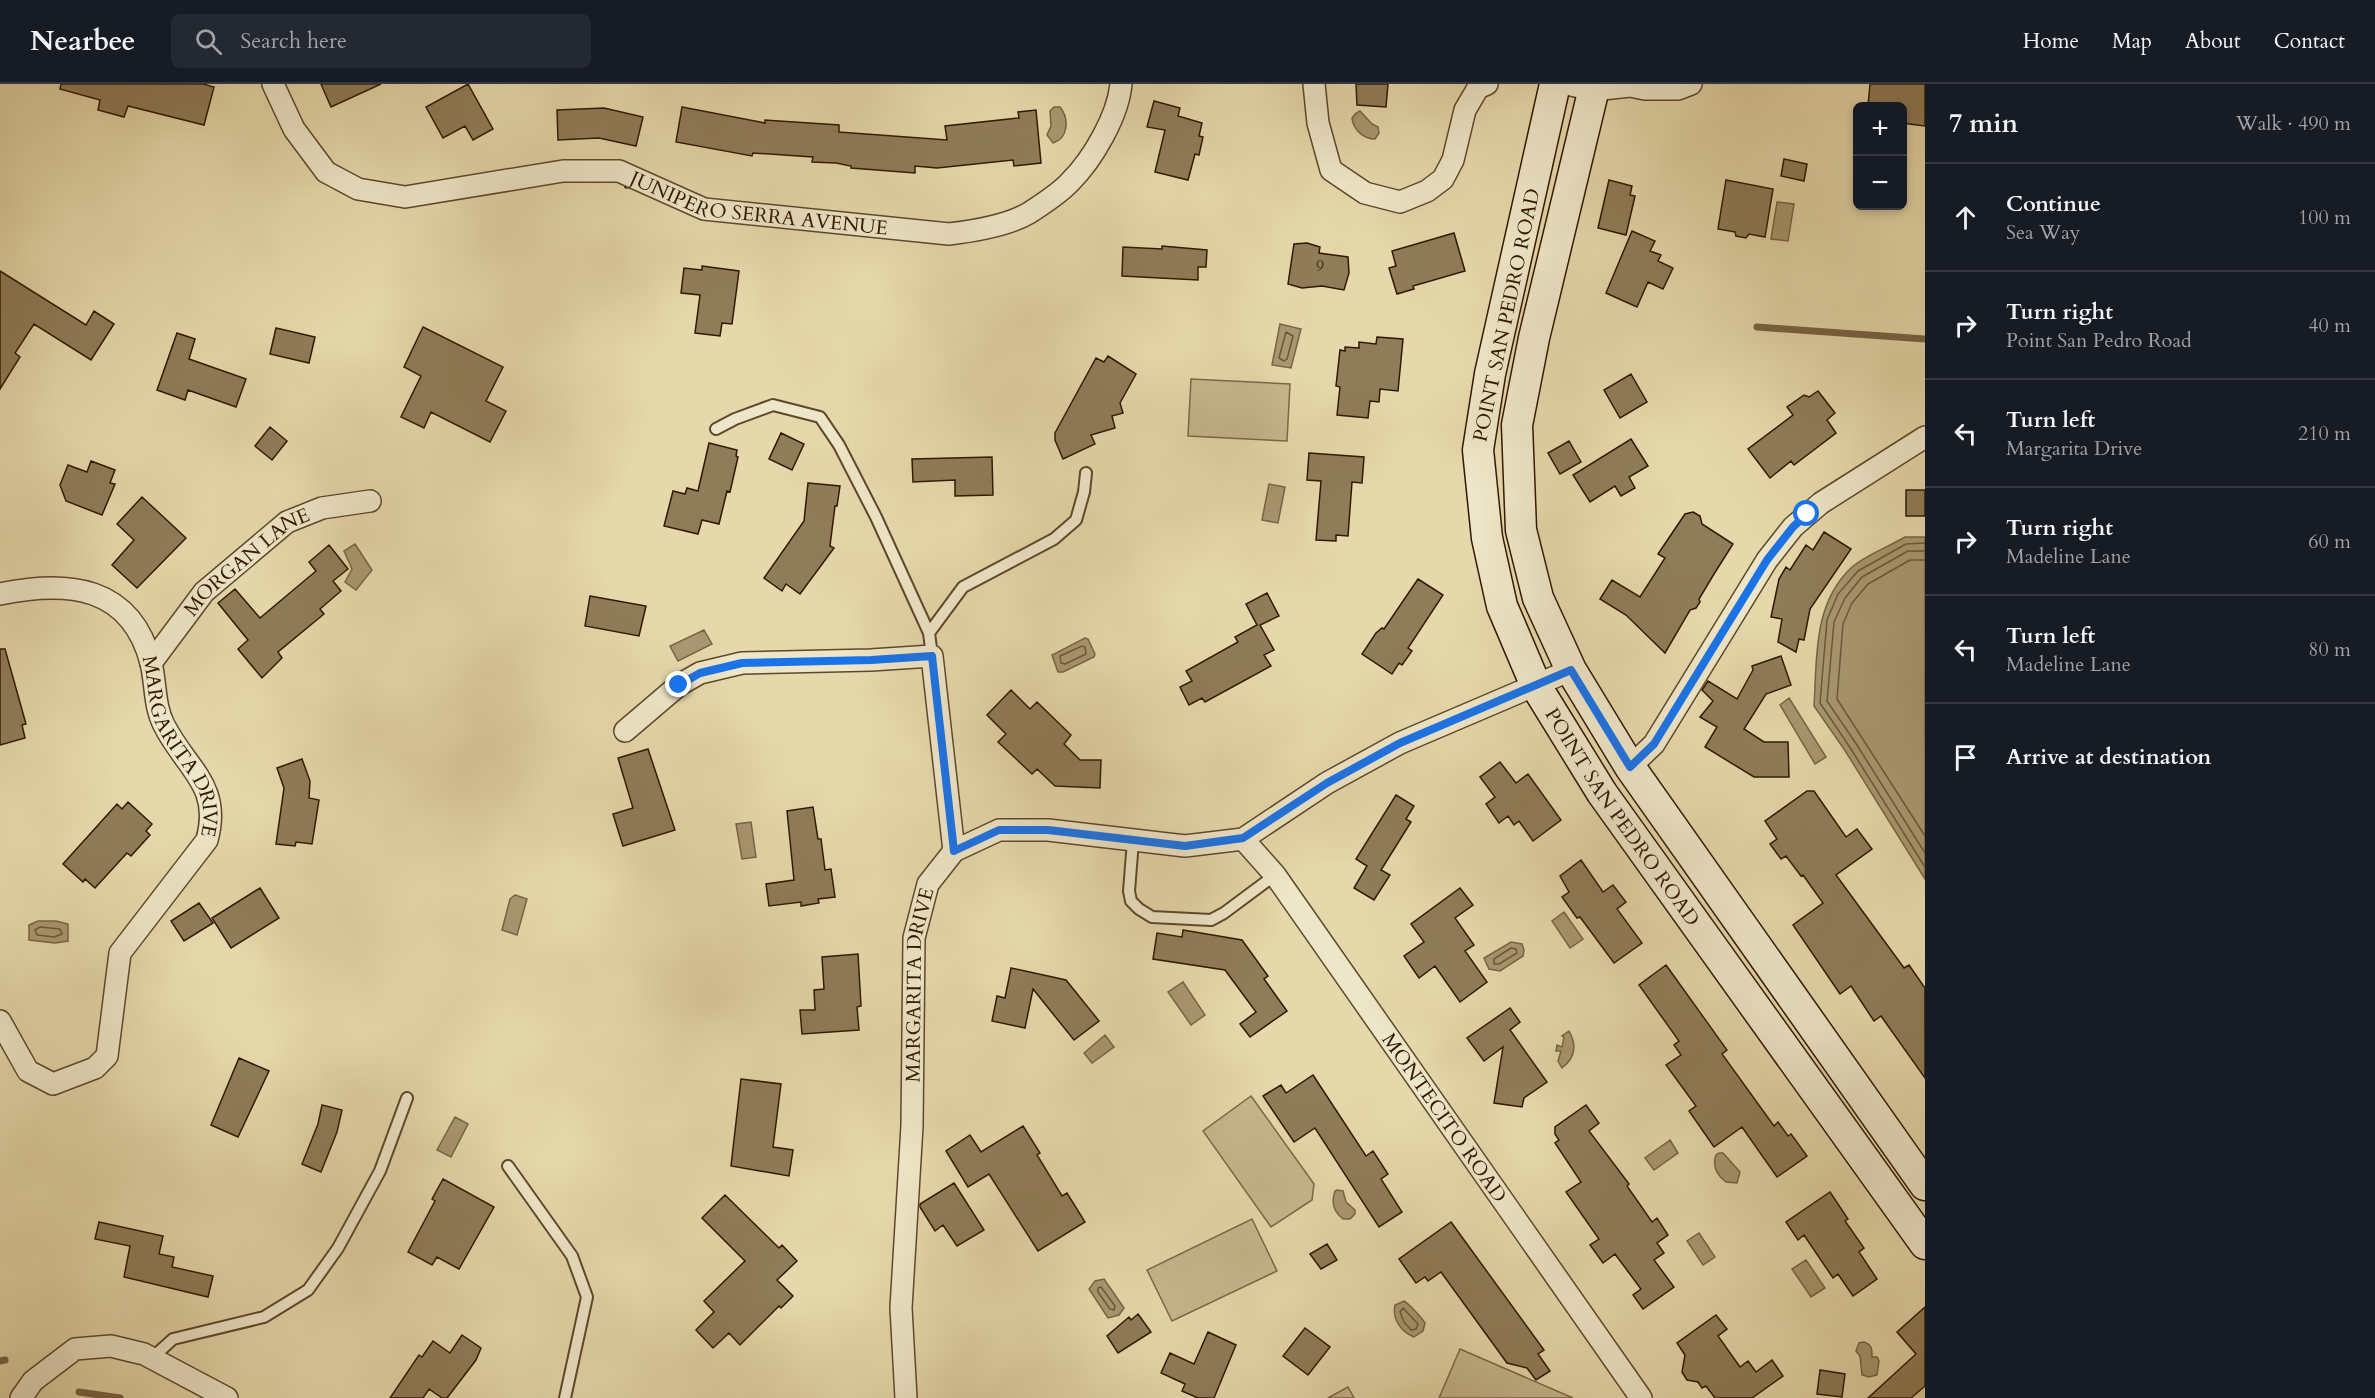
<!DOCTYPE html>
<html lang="en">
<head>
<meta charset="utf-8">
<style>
  body { margin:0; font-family:Cardo,serif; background:#242831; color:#f1f3f6 }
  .controls { position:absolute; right:18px; top:18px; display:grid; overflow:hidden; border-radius:9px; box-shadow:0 3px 9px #0003 }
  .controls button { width:54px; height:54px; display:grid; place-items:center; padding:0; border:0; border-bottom:2px solid #363941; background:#171b24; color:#f1f3f6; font:30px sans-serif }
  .stop { position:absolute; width:18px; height:18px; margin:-14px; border:4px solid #1a73e8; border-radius:50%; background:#fff }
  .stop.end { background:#1a73e8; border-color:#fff; box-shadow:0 2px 6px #0008 }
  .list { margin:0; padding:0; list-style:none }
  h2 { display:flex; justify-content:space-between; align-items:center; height:78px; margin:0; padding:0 24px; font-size:26px }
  h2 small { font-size:20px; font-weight:400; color:#9ea1a6 }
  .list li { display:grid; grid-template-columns:39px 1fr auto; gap:18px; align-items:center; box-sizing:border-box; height:108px; padding:0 24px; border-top:2px solid #363941 }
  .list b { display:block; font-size:22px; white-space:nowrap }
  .list p { margin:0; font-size:20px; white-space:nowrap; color:#9ea1a6 }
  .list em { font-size:20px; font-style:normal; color:#9ea1a6 }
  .icon { flex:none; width:33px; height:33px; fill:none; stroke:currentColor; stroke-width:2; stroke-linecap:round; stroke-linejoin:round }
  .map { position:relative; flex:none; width:1925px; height:1314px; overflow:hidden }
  header { display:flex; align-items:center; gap:36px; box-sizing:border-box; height:84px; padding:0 30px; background:#171b24; border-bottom:2px solid #363941 }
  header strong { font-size:28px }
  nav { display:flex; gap:33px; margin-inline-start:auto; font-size:21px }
  .search { width:420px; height:54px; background:#242831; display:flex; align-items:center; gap:15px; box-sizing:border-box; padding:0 21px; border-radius:9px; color:#9ea1a6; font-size:22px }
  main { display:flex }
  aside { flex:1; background:#171b24 }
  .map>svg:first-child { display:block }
</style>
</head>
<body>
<header>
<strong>Nearbee</strong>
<div class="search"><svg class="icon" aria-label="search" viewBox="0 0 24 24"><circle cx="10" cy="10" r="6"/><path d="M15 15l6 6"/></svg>Search here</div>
<nav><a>Home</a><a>Map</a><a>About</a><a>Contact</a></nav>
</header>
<main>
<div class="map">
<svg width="1925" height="1314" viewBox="0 0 1925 1314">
  <rect width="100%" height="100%" fill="#e5d8aa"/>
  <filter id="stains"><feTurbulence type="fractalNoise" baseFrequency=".00333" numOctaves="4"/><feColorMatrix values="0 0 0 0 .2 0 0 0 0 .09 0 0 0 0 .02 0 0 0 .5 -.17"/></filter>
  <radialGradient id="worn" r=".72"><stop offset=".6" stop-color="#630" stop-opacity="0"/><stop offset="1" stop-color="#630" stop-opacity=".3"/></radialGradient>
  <!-- green -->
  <path fill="#c6b78d" stroke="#7c6846" stroke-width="1.5" d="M1191,295l99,5 -3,57 -99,-5z
    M1251,1012l63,88 -2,16 -41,27 -68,-96z
    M1252,1135l25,52 -105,50 -25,-51z
    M1460,1265l113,49h-134z
    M1348,1303l6,11h-26z"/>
  <!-- water -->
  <path fill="#a89770" stroke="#786443" stroke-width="1.5" d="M1054,23h6c9,11 9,31 -7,36l-6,-8 4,-9 -1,-15z
    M1360,27l12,13 6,3 1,6 -4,6c-12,0 -22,-10 -23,-21l4,-5z
    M1777,118l17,2 -6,37 -17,-2z
    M1280,240l21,5 -10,39 -19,-3z
    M1269,400l16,3 -7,36 -16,-3z
    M1905,453h20v342l-81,-130 -30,-43c3,-49 -1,-103 38,-139 14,-12 36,-20 53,-30z
    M355,460l17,26 -16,20 -11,-8 7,-13 -8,-18z
    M704,546l8,14 -34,17 -8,-15z
    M1085,554l3,1 7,15 -1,3 -31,15h-5l-6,-17z
    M1789,614l37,59 -11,7 -35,-59z
    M751,738l5,35 -14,2 -6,-35z
    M515,811l12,4 -10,36 -15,-5 8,-31z
    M1564,828l19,27 -13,9 -18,-27z
    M38,837h18l12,3v17l-13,2 -26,-3v-15z
    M1511,858l11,2 2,6 -1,6 -23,15 -11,-2 -5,-11z
    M1183,898l22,33 -14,10 -23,-33z
    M1569,947c8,14 6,27 -7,37l-4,-7 3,-10h-5l1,-6 5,2 2,-10 -2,-1z
    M1105,951l9,12 -22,16 -8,-10z
    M455,1033l13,7 -17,33 -14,-7z
    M1670,1056l8,13 -24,17 -9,-12z
    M1719,1069h4l17,19 -3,11 -11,-1c-9,-7 -14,-16 -10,-27z
    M1337,1106l6,1 3,11 9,8v4l-5,5h-7c-9,-7 -12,-17 -8,-28z
    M1699,1149l16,24 -12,8 -16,-24z
    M1806,1176l19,28 -14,9 -19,-28z
    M1104,1195l20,29 -5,7 -11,3 -19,-29 6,-8z
    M1404,1217c5,3 18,17 21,22l-2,8 -9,6c-13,-5 -22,-18 -19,-32z
    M1864,1258c8,3 8,7 8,15h5l2,4 -2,14 -8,2 -7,-2 -2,-19 -4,-5 3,-8z"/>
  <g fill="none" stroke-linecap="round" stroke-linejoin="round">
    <!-- shore -->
    <path stroke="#6c5838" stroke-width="1.5" d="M1286,248l7,4 -6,23 -3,2 -5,-3z
      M1925,459l-19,1 -48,27 -20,23 -11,26 -7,83 29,43 76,121
      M1925,467h-17l-46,26 -17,21 -11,24 -7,79 28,41 70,111
      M1925,476h-15l-42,24 -16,19 -9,21 -6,75 88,137
      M1082,562l3,1 1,7 -21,10 -4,-1 -1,-7z
      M40,843l20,2 2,5 -8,3 -17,-2 -2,-5z
      M1511,864l5,1 1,4 -18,11h-5v-5z
      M1101,1203l14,19 -1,4 -4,-1 -12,-17v-4z
      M1403,1224l15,16 -2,5 -5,1 -7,-8 -4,-10z"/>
    <!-- stream -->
    <path stroke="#786443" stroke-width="7" d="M1757,243l168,12
      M0,1277l5,-1
      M79,1308l41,6"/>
  </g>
  <!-- building -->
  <path fill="#8f7c58" stroke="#311800" stroke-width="1.5" d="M61,0h142l11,3 -10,38 -76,-19 -4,11 -26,-7 2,-10 -40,-11z
    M321,0h60l-50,23z
    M468,0l25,45 -20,11 -8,-14 -22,12 -17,-31z
    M1356,0h32l-2,23 -29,-2z
    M1870,0h55v42l-23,-3v-17h-34z
    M1154,17l26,7 -2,8 24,7 -3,13 4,1 -4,18 -4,-1 -7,26 -33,-8 10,-42 -18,-3z
    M682,23l83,16v-3l74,5v7l108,8 -2,-14 74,-8 -1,-6 18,-2 5,53 -27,3 -1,-6 -76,8 -22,-2v7l-64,-5v-2l-15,-3 -24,-1 1,-5 -60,-4 -1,3 -76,-14z
    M604,24l39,9 -7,29 -37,-8 -41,2 -1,-30z
    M1784,75l23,5 -3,17 -23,-5z
    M1609,96l23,6 -2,9 5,1 -9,39 -28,-7z
    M1726,96l47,9 -8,48 -16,-3 -3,4 -10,-2 -1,-4 -17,-3z
    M1632,147l23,10 -5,10 11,4 -3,6 15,7 -10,21 -15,-7 -11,25 -31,-14z
    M1454,149l11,38 -52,15 1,3 -17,5 -8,-26 7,-2 -4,-15z
    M1307,159l13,4 -1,6 29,4 1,16 -5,17 -22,-4 -20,2 -14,-4 6,-40z
    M1162,162l45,4 -1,17h-8v13l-76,-4 1,-29 39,2z
    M702,182l37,5 -7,53 -10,-1 -2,13 -25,-3 5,-38 -19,-2 3,-25 18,2z
    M0,187l86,54 8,-14 20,13 -23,36 -57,-36 -19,29 5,4 -20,32z
    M423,243l80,40 -17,34 20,10 -16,31 -59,-30 -7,16 -23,-11 20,-41 -17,-9z
    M276,244l39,9 -6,26 -39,-9z
    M177,249l18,6 -6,20 57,20 -10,28 -48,-17 -3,10 -28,-10z
    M1377,253l26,2 -5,52 -18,-2 -1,13 -9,-1 -2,17 -31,-3 3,-28 -4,-1 4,-36 5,1v-4l14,1v-6l17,2z
    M1108,272l28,18 -16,29 3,10 -11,3 3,12 -24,7 4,9 -32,15 -8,-19v-7l41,-75 8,4z
    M1631,290l16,28 -27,16 -16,-28z
    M1818,307l17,22 -8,7 9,13 -42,32 -3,-4 -21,17 -22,-29 45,-34 -6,-8 17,-12 5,2z
    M270,343l17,14 -15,19 -17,-14z
    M781,349l23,11 -12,26 -23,-11z
    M1631,355l17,27 -19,11 6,11 -14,8 -6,-10 -25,16 -17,-27z
    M1569,357l12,21 -21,12 -12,-21z
    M709,359l28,7 -1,6 2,1 -8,35 -3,-1 -8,33 -17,-4 -4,14 -34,-8 9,-35 12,3 2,-6 11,3z
    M1309,369l55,4 -2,26 -10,-1 -4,54 -12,-1v6l-20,-1 5,-59 -14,-1z
    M992,373l1,38 -38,1v-16l-42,2 -1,-23z
    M91,377l24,9 -5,13 5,1 -13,31 -36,-14 -6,-16 8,-20 19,7z
    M808,399l32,3 -3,20h-2l-5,40 4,2 -34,46 -14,-10 -4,7 -18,-13 40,-57z
    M1906,406h19v26h-19z
    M142,413l44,41 -49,50 -25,-23 22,-25 -17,-16z
    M1693,428l7,4 2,8 31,20 -19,30 -15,25 1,3 -4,6 -6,2 -25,43 -39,-38 -26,-16 12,-19 28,17 25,-39 -7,-4 27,-40z
    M1824,448l27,17 -41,60 -6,31 -5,-1 -3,13 -18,-10 4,-23 -11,-2 8,-38 7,-12 4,3 16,-25 7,5z
    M329,461l19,24 -15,12 8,10 -21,18 4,5 -46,38 4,6 -20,20 -24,-29 10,-9 -30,-37 17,-14 25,29 56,-47 -7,-9z
    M1418,495l25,16 -35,53 4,3 -10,14 -3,-2 -7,11 -30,-20 14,-21 6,-5 2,1z
    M1267,509l12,23 -19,9 14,25 -10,5 7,11 -66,36 -3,-4 -13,7 -9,-18 12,-6 -6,-10 52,-29 -3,-5 22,-12 -11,-21z
    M590,512l56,10 -7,30 -54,-10z
    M0,565h5l21,75 -4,1 3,13 -25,7z
    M1781,572l10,29 -25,9 -22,35 20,13h24l1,35h-35l-49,-30 12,-20 -17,-10 13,-16 -11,-11 6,-9 29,18 16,-29 -1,-4z
    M1011,606l19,19 7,-7 34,33 -7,9 16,16h21l-1,28 -45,-2 -18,-17 -5,5 -34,-32 8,-8 -19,-19z
    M648,665l27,81 -52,16 -10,-32 20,-6 -15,-50z
    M302,675l8,22 -1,17 10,2 -7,44 -16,-2 -1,4 -19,-2 8,-56 -7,-20z
    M1500,678l16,21 12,-9 33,46 -28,21 -14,-20 -5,4 -6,-9 -9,7 -13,-19 9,-7 -15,-20z
    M1807,707h7l32,46 11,-8 15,20 -36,26 68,93 5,-3 16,23v90l-44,-62 -7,5 -23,-35 -11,8 -47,-69 30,-22 -20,-28 -2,1 -15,-20 -5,3 -11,-15 7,-5 -12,-18z
    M1396,711l18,11 -8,13 5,3 -30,48 9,5 -16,25 -20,-12 13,-22 -11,-7z
    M128,718l24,22 -6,7 4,4 -19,21 -4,-3 -32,35 -10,-9 -2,3 -20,-18 54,-60 5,5z
    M813,723l5,32h3l4,31 6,-1 4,28 -17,2 1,4 -18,3v-4l-32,4 -3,-22 28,-4 -7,-69z
    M1581,776l22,32 10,-7 13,17 -9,7 25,34 -28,20 -34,-46 -3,1 -15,-21 7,-5 -9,-16z
    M260,804l19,30 -48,30 -19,-30z
    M1460,804l13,17 -18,13 19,27 -9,6 22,31 -27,20 -25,-36 -16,12 -15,-22 20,-14 -13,-18z
    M199,819l14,20 -29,18 -13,-20z
    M1183,846l59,10 26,36 -4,3 23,32 -37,26 -10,-13 16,-12 -31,-42 -72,-11 4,-26 25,4z
    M858,870l3,52 -4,1 2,23 -57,4 -2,-24h15l-1,-20 10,-1 -2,-32z
    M1666,881l61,85 -5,4 52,72 4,-4 10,14 3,-2 16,22 -30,21 -35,-50 -28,20 -25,-36 7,-5 -30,-41 15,-10 -7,-10 5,-4 -40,-56z
    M1011,884l55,12 33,41 -25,19 -41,-51 -8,39 -33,-7 5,-25 8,2z
    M1510,924l10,14 -10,8 37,52 -23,16 -2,9 -28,-4 9,-56 -19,14 -17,-23z
    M239,974l30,13 -31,66 -27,-12z
    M1313,991l53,81 7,-5 15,23 -7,5 21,33 -23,15 -64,-99 -21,14 -31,-46 18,-11 5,8z
    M741,995l40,5 -8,63 20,3 -4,26 -58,-10z
    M322,1021l20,5 -5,22 -16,40 -19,-8 16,-40z
    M1586,1021l13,18 -10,8 40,53 -2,2 25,36 5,-4 11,17 -11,8 7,10 -10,7 20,27 -31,22 -10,-14 8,-6 -26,-35 -12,9 -13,-18 9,-6 -33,-47 15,-10 -26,-39 4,-3 -4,-6v-7z
    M1023,1042l17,27 -3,2 25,41 5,-3 18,29 -47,29 -49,-77 -21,13 -22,-36 24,-16 11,17z
    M443,1095l51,28 -35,62 -22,-12 -5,8 -24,-13 27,-51 -3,-2z
    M954,1099l30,47 -27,16 -14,-21 -8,6 -15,-24v-3z
    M1830,1108l18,27 -3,2 19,27 -5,4 18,27 -24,17 -15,-22 -5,4 -29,-43 -6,5 -12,-18z
    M725,1111l54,53 3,-3 15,16 -20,19 16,16 -12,12 -2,-2 -39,39 -11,-12 -16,15 -17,-18 18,-18 -10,-11 41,-40 -43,-43z
    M99,1138l64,14 -4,18 15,3 -2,10 41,9 -5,21 -84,-20 6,-31 -35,-7z
    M1451,1138l93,128 -6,4 12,17 -14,9 -9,-12 -20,-5 -66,-91 -13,9 -3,-4 -9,6 -17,-24z
    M1327,1160l10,16 -16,9 -11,-15z
    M1925,1223v79l-14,12h-43l48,-44 -19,-22z
    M1138,1230l13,18 -33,21 -11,-17 22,-19 2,3z
    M1716,1231l11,14 -9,7 22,31 8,-6 8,11 16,-12 11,16 -31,22h-37l-9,-12 -4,2 -4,-6 -11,-2 -5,-8 3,-17 -8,-12z
    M1305,1244l25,19 -22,28 -25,-19z
    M1208,1248l28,13 -22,53h-16l-16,-7 3,-7 -24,-11 9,-20 24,11z
    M462,1251l19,13 -5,12 -29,38h-5l-13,-9 -6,9h-33l29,-43 3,2 11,-16 17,12z
    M1820,1286l25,4 -3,23 -25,-3z"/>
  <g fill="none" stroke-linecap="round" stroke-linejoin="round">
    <defs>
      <path id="lane" d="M716,345l19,-10 38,-14 47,12 19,28 37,72 53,116 3,23
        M929,549l34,-46 91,-48 22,-19 8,-28 2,-19
        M1133,757l-4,50 2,10 8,8 13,8 59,3 13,-7 51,-38
        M508,1082l64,90 15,41 -22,101
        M152,1274l21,-19 91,-22 44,-27 30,-42 42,-77 27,-73"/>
      <g id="street">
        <path id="s1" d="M273,0l21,45 32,43 32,17 47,8 158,-26h56l85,38 245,25c26,-3 58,-8 80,-21 14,-9 31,-20 41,-31 23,-23 48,-66 51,-98"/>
        <path d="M1314,0l4,39 13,47 34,23 35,9 27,-11 16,-12 10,-19 12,-50 13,-22 9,-4"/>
        <path d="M1567,0l26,6 37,-4 15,3h33l13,-5"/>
        <path id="s2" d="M0,510c67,-14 131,-9 151,69 5,20 3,43 13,62 22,44 58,60 43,115l-87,113 -13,103 -12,12 -42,16 -25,-13 -28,-50"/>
        <path id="s3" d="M151,579l53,-71 83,-70 35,-14 48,-7"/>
        <path d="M625,647l54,-46 21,-12 42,-10 129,-3 61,-4 22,195"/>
        <path d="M1630,683l24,-23 113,-184 26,-33 28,-24 104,-66"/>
        <path id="s4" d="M1243,755l32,36 366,523"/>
        <path d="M21,1314l12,-17 42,-32 36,-3 33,8 83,44"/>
        <path id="s5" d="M906,1314l-5,-90 11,-182 2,-188 14,-54 26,-33 45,-21h49l137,16 58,-7 84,-56 73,-40 171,-73"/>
      </g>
      <g id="secondary">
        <path id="s6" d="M1555,0l-65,290 -12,76 9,88 15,68 34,80 66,107 323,451"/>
        <path d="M1595,0l-61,254 -17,87 4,105 17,68 33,72 59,97 295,418"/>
      </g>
    </defs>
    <!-- lane casing -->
    <use href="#lane" stroke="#5e482a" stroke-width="14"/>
    <!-- street casing -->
    <use href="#street" stroke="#5e482a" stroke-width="24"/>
    <!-- secondary casing -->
    <use href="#secondary" stroke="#311800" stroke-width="33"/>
    <!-- lane -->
    <use href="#lane" stroke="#eee6c8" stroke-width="10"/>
    <!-- street -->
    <use href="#street" stroke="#eee6c8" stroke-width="21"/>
    <!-- secondary -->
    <use href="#secondary" stroke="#eee6c8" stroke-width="30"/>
  </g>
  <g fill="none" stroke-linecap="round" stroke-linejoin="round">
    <!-- route -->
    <path stroke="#1a73e8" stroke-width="8" d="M679,601l21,-12 42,-10 129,-3 61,-4 22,195 45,-21h49l137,16 58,-8 84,-55 73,-40 171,-73 59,97 24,-23 113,-184 26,-33 14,-13"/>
  </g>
  <g text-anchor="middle" stroke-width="5" stroke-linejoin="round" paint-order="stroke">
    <!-- number labels -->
    <g font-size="16" fill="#483116">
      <text x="1320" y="187">9</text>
    </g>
    <!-- street labels -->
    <g font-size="20" fill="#311800" stroke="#eee6c8">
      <text dy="7" stroke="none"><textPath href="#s1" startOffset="549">JUNIPERO SERRA AVENUE</textPath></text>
      <text transform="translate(1506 231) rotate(-78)" y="7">POINT SAN PEDRO ROAD</text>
      <text dy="7" stroke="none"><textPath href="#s3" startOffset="141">MORGAN LANE</textPath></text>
      <text dy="7" stroke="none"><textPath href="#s2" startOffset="279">MARGARITA DRIVE</textPath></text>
      <text dy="7" stroke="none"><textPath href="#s6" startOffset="776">POINT SAN PEDRO ROAD</textPath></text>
      <text dy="7" stroke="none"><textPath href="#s5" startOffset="414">MARGARITA DRIVE</textPath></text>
      <text dy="7" stroke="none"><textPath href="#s4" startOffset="344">MONTECITO ROAD</textPath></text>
    </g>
  </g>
  <rect width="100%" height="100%" filter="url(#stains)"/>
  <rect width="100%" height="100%" fill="url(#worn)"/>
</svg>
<div class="controls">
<button>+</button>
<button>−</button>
</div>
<div class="stop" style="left:1807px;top:430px"></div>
<div class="stop end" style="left:679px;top:601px"></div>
</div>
<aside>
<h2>7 min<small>Walk · 490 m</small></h2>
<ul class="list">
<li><svg class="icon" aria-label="ahead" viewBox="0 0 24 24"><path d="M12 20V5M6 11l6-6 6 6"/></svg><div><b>Continue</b><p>Sea Way</p></div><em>100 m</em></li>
<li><svg class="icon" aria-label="right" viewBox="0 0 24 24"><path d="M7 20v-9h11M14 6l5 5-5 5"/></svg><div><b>Turn right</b><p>Point San Pedro Road</p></div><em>40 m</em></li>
<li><svg class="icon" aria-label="left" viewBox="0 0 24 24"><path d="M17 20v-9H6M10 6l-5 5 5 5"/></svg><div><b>Turn left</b><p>Margarita Drive</p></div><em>210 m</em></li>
<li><svg class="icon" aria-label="right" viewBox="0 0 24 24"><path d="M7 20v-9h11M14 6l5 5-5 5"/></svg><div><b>Turn right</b><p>Madeline Lane</p></div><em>60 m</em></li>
<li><svg class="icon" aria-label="left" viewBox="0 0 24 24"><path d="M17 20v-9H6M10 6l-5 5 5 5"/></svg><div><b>Turn left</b><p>Madeline Lane</p></div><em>80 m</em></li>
<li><svg class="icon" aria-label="arrive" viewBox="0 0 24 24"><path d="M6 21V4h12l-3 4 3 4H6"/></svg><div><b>Arrive at destination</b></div></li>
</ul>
</aside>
</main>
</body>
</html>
